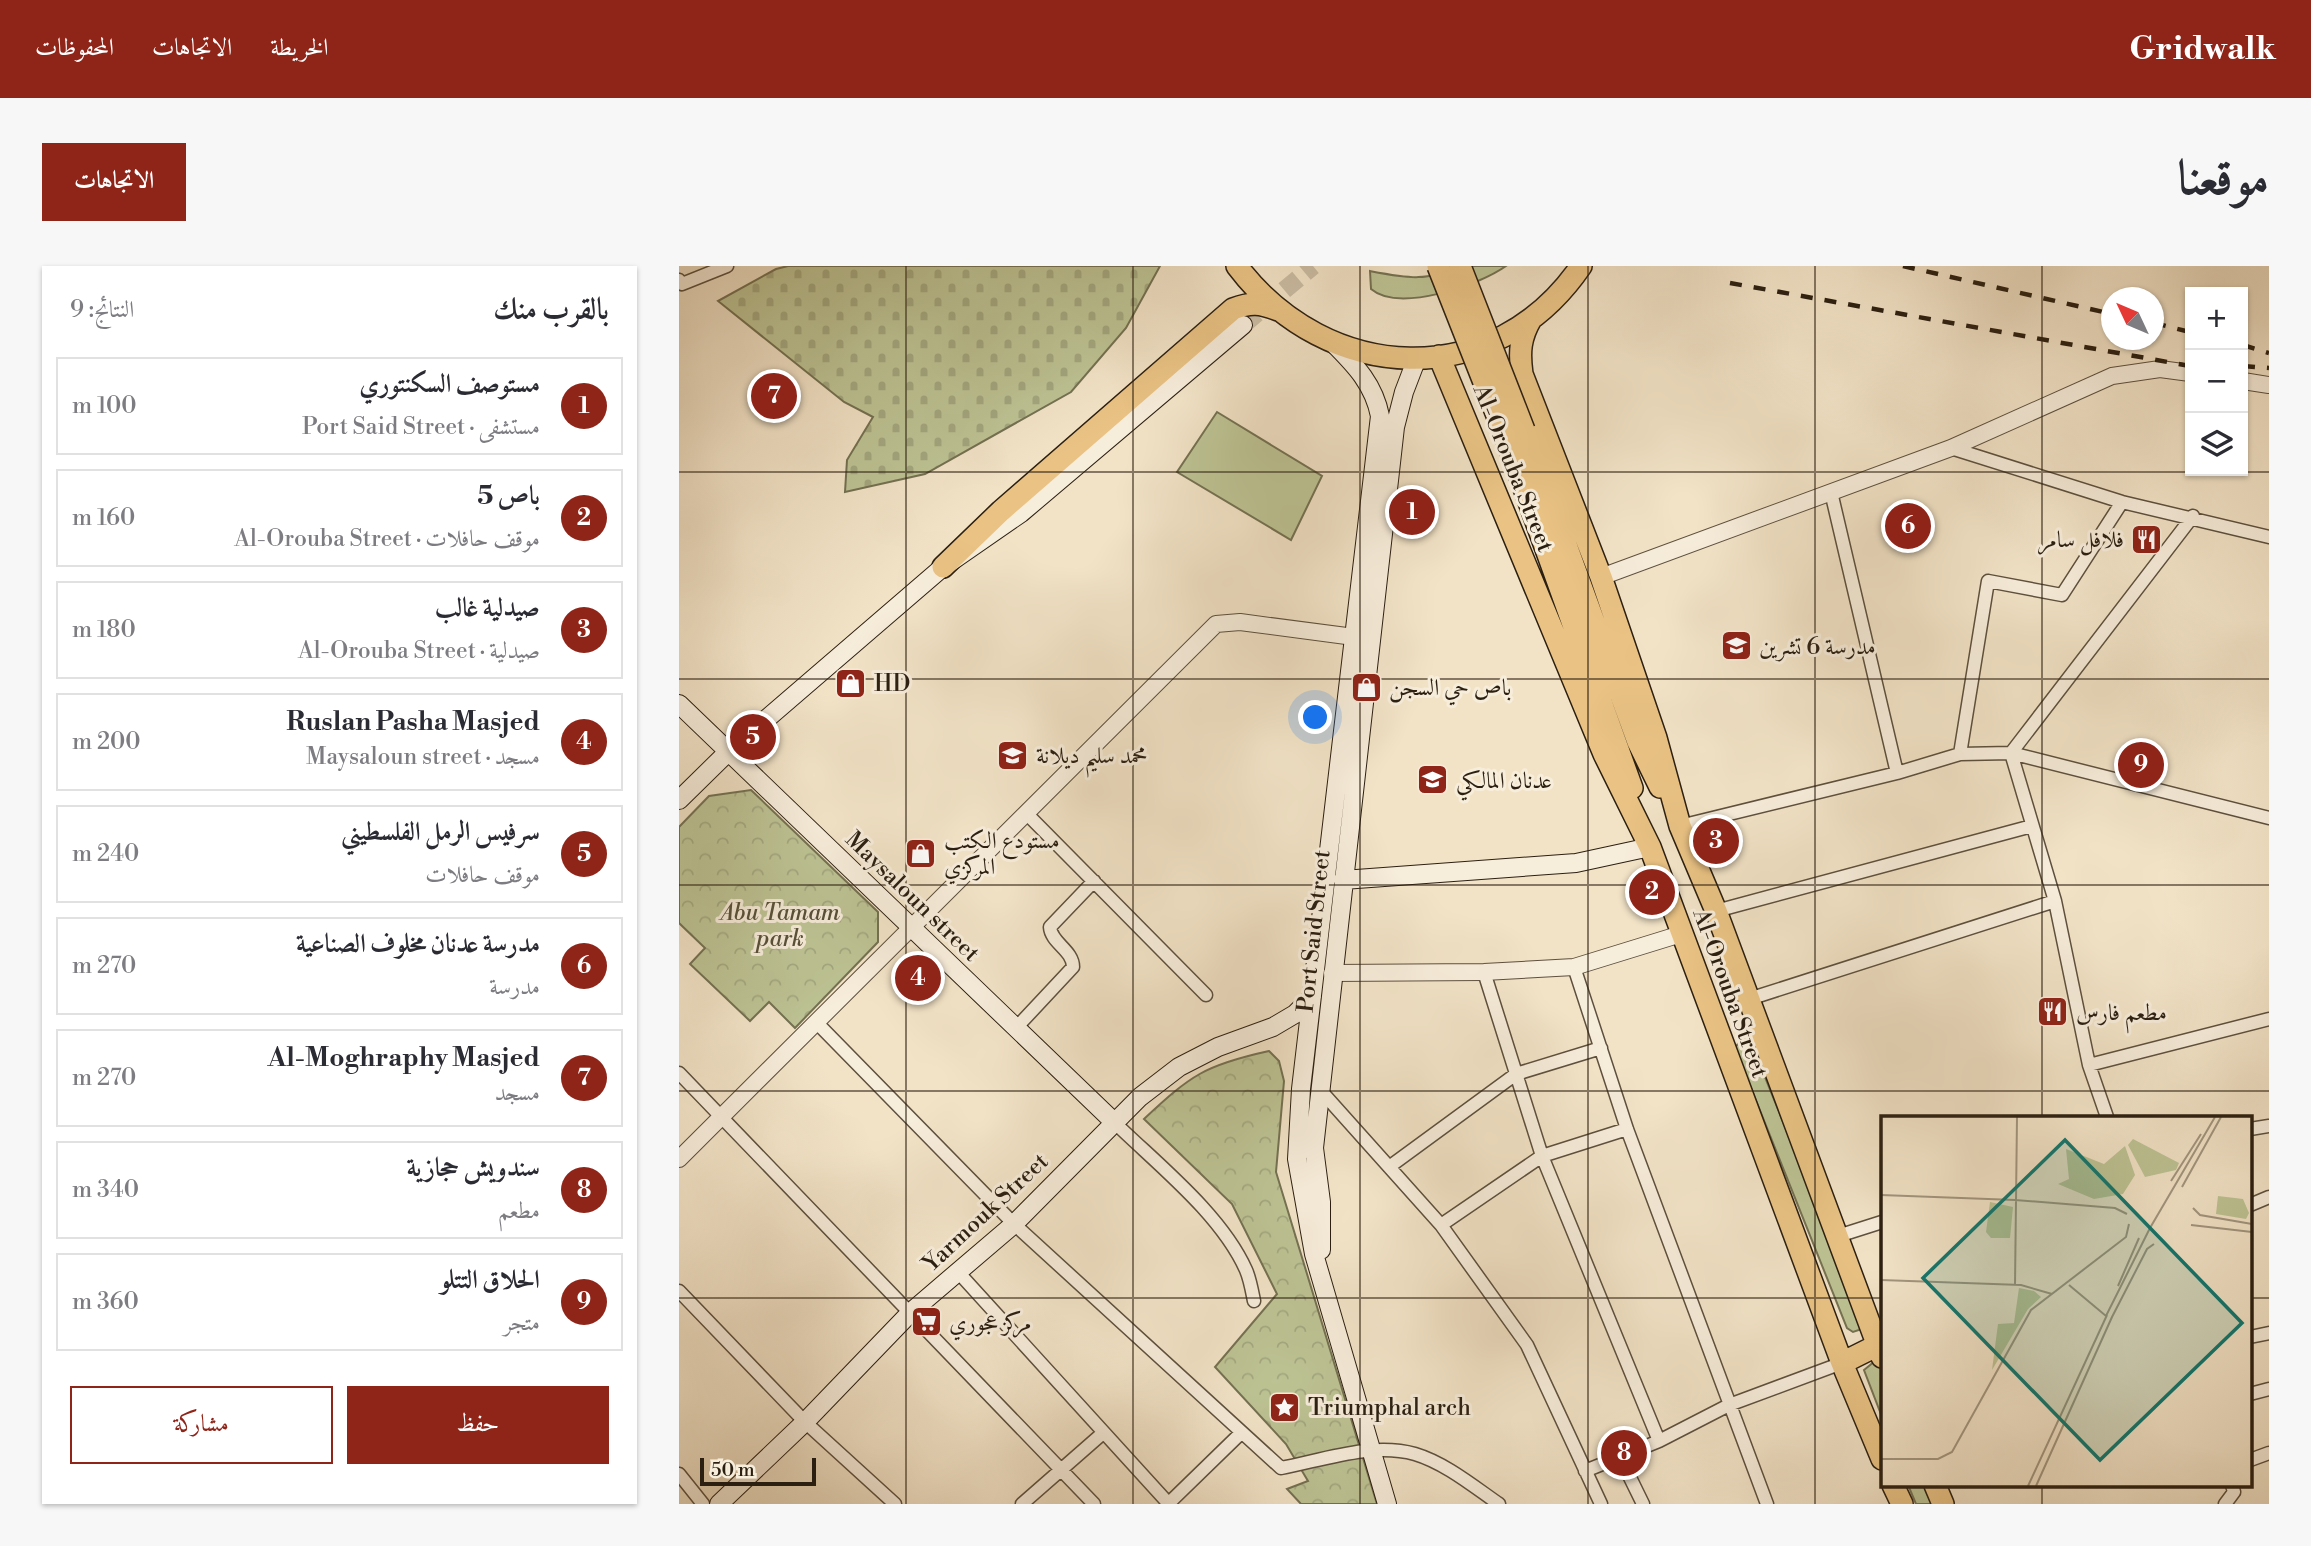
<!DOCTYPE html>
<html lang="ar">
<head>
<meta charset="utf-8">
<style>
  body { margin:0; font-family:"Libre Bodoni",Amiri,serif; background:#f7f7f7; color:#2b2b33; direction:rtl }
  .controls { position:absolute; right:21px; top:21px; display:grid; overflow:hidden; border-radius:0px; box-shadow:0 2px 5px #0004 }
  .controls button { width:63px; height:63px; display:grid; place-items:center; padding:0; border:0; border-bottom:2px solid #e1e1e2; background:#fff; color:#2b2b33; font:35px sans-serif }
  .compass { position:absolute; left:1422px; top:21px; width:63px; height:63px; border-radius:50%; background:#fff; box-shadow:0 2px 5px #0004; rotate:314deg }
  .scale { position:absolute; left:21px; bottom:18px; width:116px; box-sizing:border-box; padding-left:7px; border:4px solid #2b1f11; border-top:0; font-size:19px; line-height:24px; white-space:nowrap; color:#2b1f11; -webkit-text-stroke:5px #f7eddb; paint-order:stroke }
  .you { position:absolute; left:637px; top:452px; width:24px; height:24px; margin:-18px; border:5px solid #fff; border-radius:50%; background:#1a73e8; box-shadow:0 0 0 10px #1a73e833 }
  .badge { display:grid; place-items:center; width:46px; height:46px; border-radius:50%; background:#8f2418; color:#fff; font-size:23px; font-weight:700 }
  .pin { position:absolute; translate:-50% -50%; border:4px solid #fff; box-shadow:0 2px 7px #0006 }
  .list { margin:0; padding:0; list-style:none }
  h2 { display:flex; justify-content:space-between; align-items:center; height:91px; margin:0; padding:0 28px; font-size:30px }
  h2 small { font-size:23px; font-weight:400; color:#7c7c81 }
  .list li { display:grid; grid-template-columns:46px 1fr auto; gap:21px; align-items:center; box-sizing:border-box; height:98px; margin:0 14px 14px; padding:0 14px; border:2px solid #e1e1e2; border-radius:0px }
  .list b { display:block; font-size:26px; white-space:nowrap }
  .list p { margin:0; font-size:23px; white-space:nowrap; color:#7c7c81 }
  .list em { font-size:23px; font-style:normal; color:#7c7c81 }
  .actions { display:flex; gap:14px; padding:21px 28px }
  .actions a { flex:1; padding:16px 0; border:2px solid #8f2418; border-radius:0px; text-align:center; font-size:24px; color:#8f2418 }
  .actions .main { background:#8f2418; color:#fff }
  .icon { flex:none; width:38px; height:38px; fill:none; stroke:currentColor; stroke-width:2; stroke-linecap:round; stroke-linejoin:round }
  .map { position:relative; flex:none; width:1590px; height:1238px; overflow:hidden; direction:ltr; border-radius:0px }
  header { display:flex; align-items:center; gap:42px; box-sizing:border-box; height:98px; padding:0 35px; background:#8f2418; color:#fff }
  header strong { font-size:33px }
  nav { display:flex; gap:38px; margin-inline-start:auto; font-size:24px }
  .intro { display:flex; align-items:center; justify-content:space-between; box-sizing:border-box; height:168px; padding:0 42px }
  h1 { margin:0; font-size:49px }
  .button { padding:18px 32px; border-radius:0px; background:#8f2418; color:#fff; font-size:24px; font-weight:700 }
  main { display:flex; gap:42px; padding:0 42px }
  aside { flex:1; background:#fff; border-radius:0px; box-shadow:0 2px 5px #0004 }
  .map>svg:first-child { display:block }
</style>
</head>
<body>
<header>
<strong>Gridwalk</strong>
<nav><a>الخريطة</a><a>الاتجاهات</a><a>المحفوظات</a></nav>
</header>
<div class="intro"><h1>موقعنا</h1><a class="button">الاتجاهات</a></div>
<main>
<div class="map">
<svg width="1590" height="1238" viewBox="0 0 1590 1238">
  <defs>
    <pattern id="cemetery-stones" width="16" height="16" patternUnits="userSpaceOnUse" patternTransform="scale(1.75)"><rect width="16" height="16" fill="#bdc394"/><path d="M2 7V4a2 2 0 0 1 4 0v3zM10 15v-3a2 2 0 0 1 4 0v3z" fill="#a3a77f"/></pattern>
    <pattern id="park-crowns" width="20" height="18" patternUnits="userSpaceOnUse" patternTransform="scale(1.75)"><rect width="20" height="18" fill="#bdc394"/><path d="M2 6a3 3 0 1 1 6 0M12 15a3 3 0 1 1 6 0" fill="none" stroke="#a3a77f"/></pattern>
  </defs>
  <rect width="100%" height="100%" fill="#f2e3c7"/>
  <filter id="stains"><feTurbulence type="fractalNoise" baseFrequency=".00286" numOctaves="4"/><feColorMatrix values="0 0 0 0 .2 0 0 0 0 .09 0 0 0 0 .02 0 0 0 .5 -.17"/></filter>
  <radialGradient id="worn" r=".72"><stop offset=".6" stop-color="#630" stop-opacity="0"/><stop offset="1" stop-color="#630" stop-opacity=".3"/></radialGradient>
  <!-- grass -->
  <path fill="#bdc394" stroke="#747152" stroke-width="2" d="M787,0h40c-26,19 -107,47 -135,23l-1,-18c43,8 53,10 96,-5z
    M538,146l105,64 -31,64 -114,-68z
    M1063,772l8,2 114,282 -5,8 -6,2 -6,-4 -112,-280z
    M1196,1095l7,10v46l-18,-47z
    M1229,1219h18l8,19h-18z"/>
  <!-- cemetery -->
  <path fill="url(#cemetery-stones)" stroke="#747152" stroke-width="2" d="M109,0h372l-34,62 -55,64 -146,82 -80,18 2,-32 26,-43 -29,-15 -126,-101 58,-32z"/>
  <!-- park -->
  <path fill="url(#park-crowns)" stroke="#747152" stroke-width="2" d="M72,524l127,122v30l-83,86 -26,-26 -19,19 -60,-57 15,-16 -26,-25v-96l30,-31z
    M590,785l10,10 5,20 -8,91 101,332h-76l-14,-15 21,-8 -22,-37 -71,-77 62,-73 -45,-90 -88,-85c47,-44 61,-54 125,-68z"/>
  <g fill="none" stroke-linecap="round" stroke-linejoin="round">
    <!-- secondary-tunnel -->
    <path stroke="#cabca3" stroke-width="18" stroke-dasharray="18 9" stroke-linecap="butt" d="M564,59l70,-59"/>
    <defs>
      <path id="minor" d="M0,14l3,4 45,-18
        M1272,182l171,54 147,35
        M1152,226l66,281
        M1281,488l28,-173 74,14 60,-93
        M347,547l180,182
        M1001,560l217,-53 63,-19 51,-1 258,65
        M1037,645l316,-85
        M895,701l53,162 140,375
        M805,706l58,184 117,285
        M1070,733l306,-98
        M138,757l197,201 267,244c42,-8 91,-26 134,-14 30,9 58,32 84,50
        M337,762l57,-61c0,-17 -22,-24 -23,-40l44,-46
        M1410,799l180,-46
        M0,807l415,431
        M643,826l119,133 86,120 74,159
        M1428,851l-18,-52 -34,-164 -44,-148 182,-237
        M435,856c43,42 107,92 132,148 4,9 6,21 8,31
        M1571,863l19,-3
        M710,901l127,-93 85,-26
        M1571,939l19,-8
        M762,959l101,-69 85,-27
        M1159,970l44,-14
        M279,1006l211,232
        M0,1025l126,131 90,82
        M1571,1071l19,-4
        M1571,1128l19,-5
        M941,1191l23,47
        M1571,1194l19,-7
        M906,1205l74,-30 70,-36 113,-42
        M0,1208l24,30
        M343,1238l81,-71
        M489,1238l73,-71
        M1546,1238l9,-12 -2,-7"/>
      <path id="tertiary" d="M1564,115l26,4
        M922,311l350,-129 161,-72 48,-7 30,4
        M653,707l152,-1 90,-5 107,-33
        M0,893l537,-535 24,-2 114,15"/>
      <path id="secondary" d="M655,78c22,22 40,41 46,72l-79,673 -4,70 17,95 73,250
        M0,438l435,418
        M0,534l48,-47 216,-186 78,-54 222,-188
        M664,614l233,-17 74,-16
        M642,984v-48l-7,-54 81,-721 9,-35 13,-34
        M40,1238l86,-82 106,-110 103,-88 126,-127 39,-30 39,-20 55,-20 22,-13 17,-17"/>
      <path id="primary" d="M558,0c90,119 257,127 344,0
        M852,53c-11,19 -12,33 -9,55l79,203 55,161 24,88 36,85 166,446
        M760,90l165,398 46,93 192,516 40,96
        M845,164l114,312 22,45
        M827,172l126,350
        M264,301l58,-56 232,-202c18,-7 27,-6 45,1
        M1163,1097l36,-18
        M1214,1219l9,19
        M1256,1219l8,19"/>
    </defs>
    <!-- minor casing -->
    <use href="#minor" stroke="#5d503e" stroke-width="15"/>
    <!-- tertiary casing -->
    <use href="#tertiary" stroke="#5d503e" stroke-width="18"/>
    <!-- secondary casing -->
    <use href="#secondary" stroke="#2b1f11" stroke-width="20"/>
    <!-- primary casing -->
    <use href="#primary" stroke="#2b1f11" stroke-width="24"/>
    <!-- minor -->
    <use href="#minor" stroke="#f7eddb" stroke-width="12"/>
    <!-- tertiary -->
    <use href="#tertiary" stroke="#f7eddb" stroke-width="16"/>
    <!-- secondary -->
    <use href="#secondary" stroke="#f7eddb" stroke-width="18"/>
    <!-- primary -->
    <use href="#primary" stroke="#e9c284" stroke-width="21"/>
    <!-- rail -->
    <path stroke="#2b1f11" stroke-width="4.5" stroke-dasharray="12 12" stroke-linecap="butt" d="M1224,0l209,48
      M1051,17l460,83
      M1475,57l36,9
      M1564,79l26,8
      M1564,100l26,2"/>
    <defs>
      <path id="primary-bridge" d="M759,0l68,172
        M781,0l64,164"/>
    </defs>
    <!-- primary-bridge casing -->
    <use href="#primary-bridge" stroke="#2b1f11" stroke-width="24" stroke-linecap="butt"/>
    <!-- primary-bridge -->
    <use href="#primary-bridge" stroke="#e9c284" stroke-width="21"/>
  </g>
  <!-- grid -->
  <path fill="none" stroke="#2b1f11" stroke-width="2" stroke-opacity="0.55" d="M227,0v1238M454,0v1238M681,0v1238M909,0v1238M1136,0v1238M1363,0v851M0,206h1590M0,413h1590M0,619h1590M0,825h1590M0,1032h1203M1571,1032h19M1363,1219v19"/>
  <!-- icons -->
  <defs>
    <symbol id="restaurant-square" viewBox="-11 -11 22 22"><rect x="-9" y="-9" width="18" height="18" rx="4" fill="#8f2418" stroke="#f7eddb"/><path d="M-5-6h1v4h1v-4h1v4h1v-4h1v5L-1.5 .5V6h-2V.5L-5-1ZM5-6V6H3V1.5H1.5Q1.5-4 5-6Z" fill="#fff"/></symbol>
    <symbol id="school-square" viewBox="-11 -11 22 22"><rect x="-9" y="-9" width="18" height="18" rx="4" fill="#8f2418" stroke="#f7eddb"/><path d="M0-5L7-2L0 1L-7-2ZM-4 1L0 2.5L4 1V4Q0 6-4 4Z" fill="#fff"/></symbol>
    <symbol id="shop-square" viewBox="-11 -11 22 22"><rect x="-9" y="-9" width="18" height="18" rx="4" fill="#8f2418" stroke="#f7eddb"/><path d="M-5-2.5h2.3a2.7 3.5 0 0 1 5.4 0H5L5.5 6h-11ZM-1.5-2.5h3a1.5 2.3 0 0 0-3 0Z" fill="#fff"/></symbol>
    <symbol id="supermarket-square" viewBox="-11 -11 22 22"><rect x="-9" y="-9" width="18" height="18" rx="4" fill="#8f2418" stroke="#f7eddb"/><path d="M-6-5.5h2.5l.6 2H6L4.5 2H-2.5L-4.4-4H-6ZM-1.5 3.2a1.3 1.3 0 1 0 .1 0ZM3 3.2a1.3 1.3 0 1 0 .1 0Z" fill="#fff"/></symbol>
    <symbol id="sight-square" viewBox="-11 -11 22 22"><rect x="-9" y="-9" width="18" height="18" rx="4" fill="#8f2418" stroke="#f7eddb"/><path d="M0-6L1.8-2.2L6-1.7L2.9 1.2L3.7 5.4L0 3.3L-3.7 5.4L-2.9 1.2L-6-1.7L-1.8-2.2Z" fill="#fff"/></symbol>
  </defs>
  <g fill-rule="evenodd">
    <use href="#restaurant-square" x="1450" y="256" width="35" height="35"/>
    <use href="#school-square" x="1040" y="362" width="35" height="35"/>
    <use href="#shop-square" x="154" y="400" width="35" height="35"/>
    <use href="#shop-square" x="670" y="404" width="35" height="35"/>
    <use href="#school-square" x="316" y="472" width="35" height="35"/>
    <use href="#school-square" x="736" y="496" width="35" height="35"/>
    <use href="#shop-square" x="224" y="570" width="35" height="35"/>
    <use href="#restaurant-square" x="1356" y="728" width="35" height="35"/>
    <use href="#supermarket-square" x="230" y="1038" width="35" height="35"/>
    <use href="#sight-square" x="588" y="1124" width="35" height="35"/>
  </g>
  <g text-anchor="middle" stroke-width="6" stroke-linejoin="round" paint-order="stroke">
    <!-- street labels -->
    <g font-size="23" fill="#2b1f11" stroke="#f7eddb">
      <text transform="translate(835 202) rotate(68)" y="8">Al-Orouba Street</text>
      <text transform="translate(234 630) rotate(44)" y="8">Maysaloun street</text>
      <text transform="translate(634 665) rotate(-84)" y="8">Port Said Street</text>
      <text transform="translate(1052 727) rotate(70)" y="8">Al-Orouba Street</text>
      <text transform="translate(306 946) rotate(-43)" y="8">Yarmouk Street</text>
    </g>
    <!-- poi labels -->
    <g font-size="23" fill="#2b1f11" stroke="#f7eddb" text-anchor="start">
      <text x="1445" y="281" text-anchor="end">فلافل سامر</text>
      <text x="1080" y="388">مدرسة 6 تشرين</text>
      <text x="195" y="425">HD</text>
      <text x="710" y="429">باص حي السجن</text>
      <text x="357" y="497">محمد سليم ديلانة</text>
      <text x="777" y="522">عدنان المالكي</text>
      <text x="265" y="582">مستودع الكتب<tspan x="265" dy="26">المركزي</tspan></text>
      <text x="1397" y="754">مطعم فارس</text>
      <text x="270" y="1064">مركز عجوري</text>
      <text x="629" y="1149">Triumphal arch</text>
    </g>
    <!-- park labels -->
    <g font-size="23" font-style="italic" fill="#575038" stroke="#f7eddb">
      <text x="101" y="654">Abu Tamam<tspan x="101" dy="26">park</tspan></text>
    </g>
  </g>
  <!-- overview -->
  <g transform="translate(1202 850)">
    <rect width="371" height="371" fill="#f2e3c7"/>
    <path d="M252,23l46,24 -3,7 -31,7 -17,-32z" fill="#bdc394"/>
    <path d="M244,30l10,29 -12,19 -29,5 -36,-15 11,-5 -3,-30 38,15z" fill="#bdc394"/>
    <path d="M337,80l25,3 6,14 -3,6 -30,-5zM109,86l23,5 -3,31h-19l-5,-6zM138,172l15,3 7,6 -13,12 -36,61 6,-46 16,-1z" fill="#bdc394"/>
    <path fill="none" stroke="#a2957e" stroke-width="2" d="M290,65l30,-47M301,71l39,-70M0,79l134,5 100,8 12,6M312,92l7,7 52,9M310,109l61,7M0,164l140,5 31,9M134,169l2,-168M188,169l37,31 44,-88 65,-111M237,170l21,-48M0,343h57l14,-7 79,-142 95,-73 3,-13M147,370l79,-171M155,370l76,-169 35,-68 7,-5"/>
    <path fill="#0f766e" fill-opacity="0.15" stroke="#0f766e" stroke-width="3.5" d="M184,24l177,183 -142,137 -177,-182z"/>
    <rect width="371" height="371" fill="none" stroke="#2b1f11" stroke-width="3.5"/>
  </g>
  <rect width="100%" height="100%" filter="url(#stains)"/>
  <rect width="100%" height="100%" fill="url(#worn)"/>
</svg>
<div class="controls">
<button>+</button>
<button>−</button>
<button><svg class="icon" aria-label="layers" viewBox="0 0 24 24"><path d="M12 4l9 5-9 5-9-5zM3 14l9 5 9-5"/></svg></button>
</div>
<svg class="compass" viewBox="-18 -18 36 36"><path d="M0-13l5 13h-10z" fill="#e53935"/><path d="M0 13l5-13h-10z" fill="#7c7c81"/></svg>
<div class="scale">50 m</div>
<div class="you"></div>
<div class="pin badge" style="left:733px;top:246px">1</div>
<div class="pin badge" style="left:973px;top:626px">2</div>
<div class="pin badge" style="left:1037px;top:575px">3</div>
<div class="pin badge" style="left:239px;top:712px">4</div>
<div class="pin badge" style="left:74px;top:471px">5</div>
<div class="pin badge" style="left:1229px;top:260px">6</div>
<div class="pin badge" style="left:95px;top:130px">7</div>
<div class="pin badge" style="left:945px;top:1187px">8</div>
<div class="pin badge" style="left:1462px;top:499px">9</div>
</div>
<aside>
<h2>بالقرب منك<small>النتائج: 9</small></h2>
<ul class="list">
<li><span class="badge">1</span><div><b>مستوصف السكنتوري</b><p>مستشفى · Port Said Street</p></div><em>100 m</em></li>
<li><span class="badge">2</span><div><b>باص 5</b><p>موقف حافلات · Al-Orouba Street</p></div><em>160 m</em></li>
<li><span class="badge">3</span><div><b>صيدلية غالب</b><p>صيدلية · Al-Orouba Street</p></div><em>180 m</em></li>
<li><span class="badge">4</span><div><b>Ruslan Pasha Masjed</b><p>مسجد · Maysaloun street</p></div><em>200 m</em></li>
<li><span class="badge">5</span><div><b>سرفيس الرمل الفلسطيني</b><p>موقف حافلات</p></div><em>240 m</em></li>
<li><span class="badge">6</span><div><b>مدرسة عدنان مخلوف الصناعية</b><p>مدرسة</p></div><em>270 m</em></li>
<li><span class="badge">7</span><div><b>Al-Moghraphy Masjed</b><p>مسجد</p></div><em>270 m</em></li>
<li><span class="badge">8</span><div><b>سندويش حجازية</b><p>مطعم</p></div><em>340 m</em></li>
<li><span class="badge">9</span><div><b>الحلاق التتلو</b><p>متجر</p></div><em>360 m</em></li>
</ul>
<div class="actions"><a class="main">حفظ</a><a>مشاركة</a></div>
</aside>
</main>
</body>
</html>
